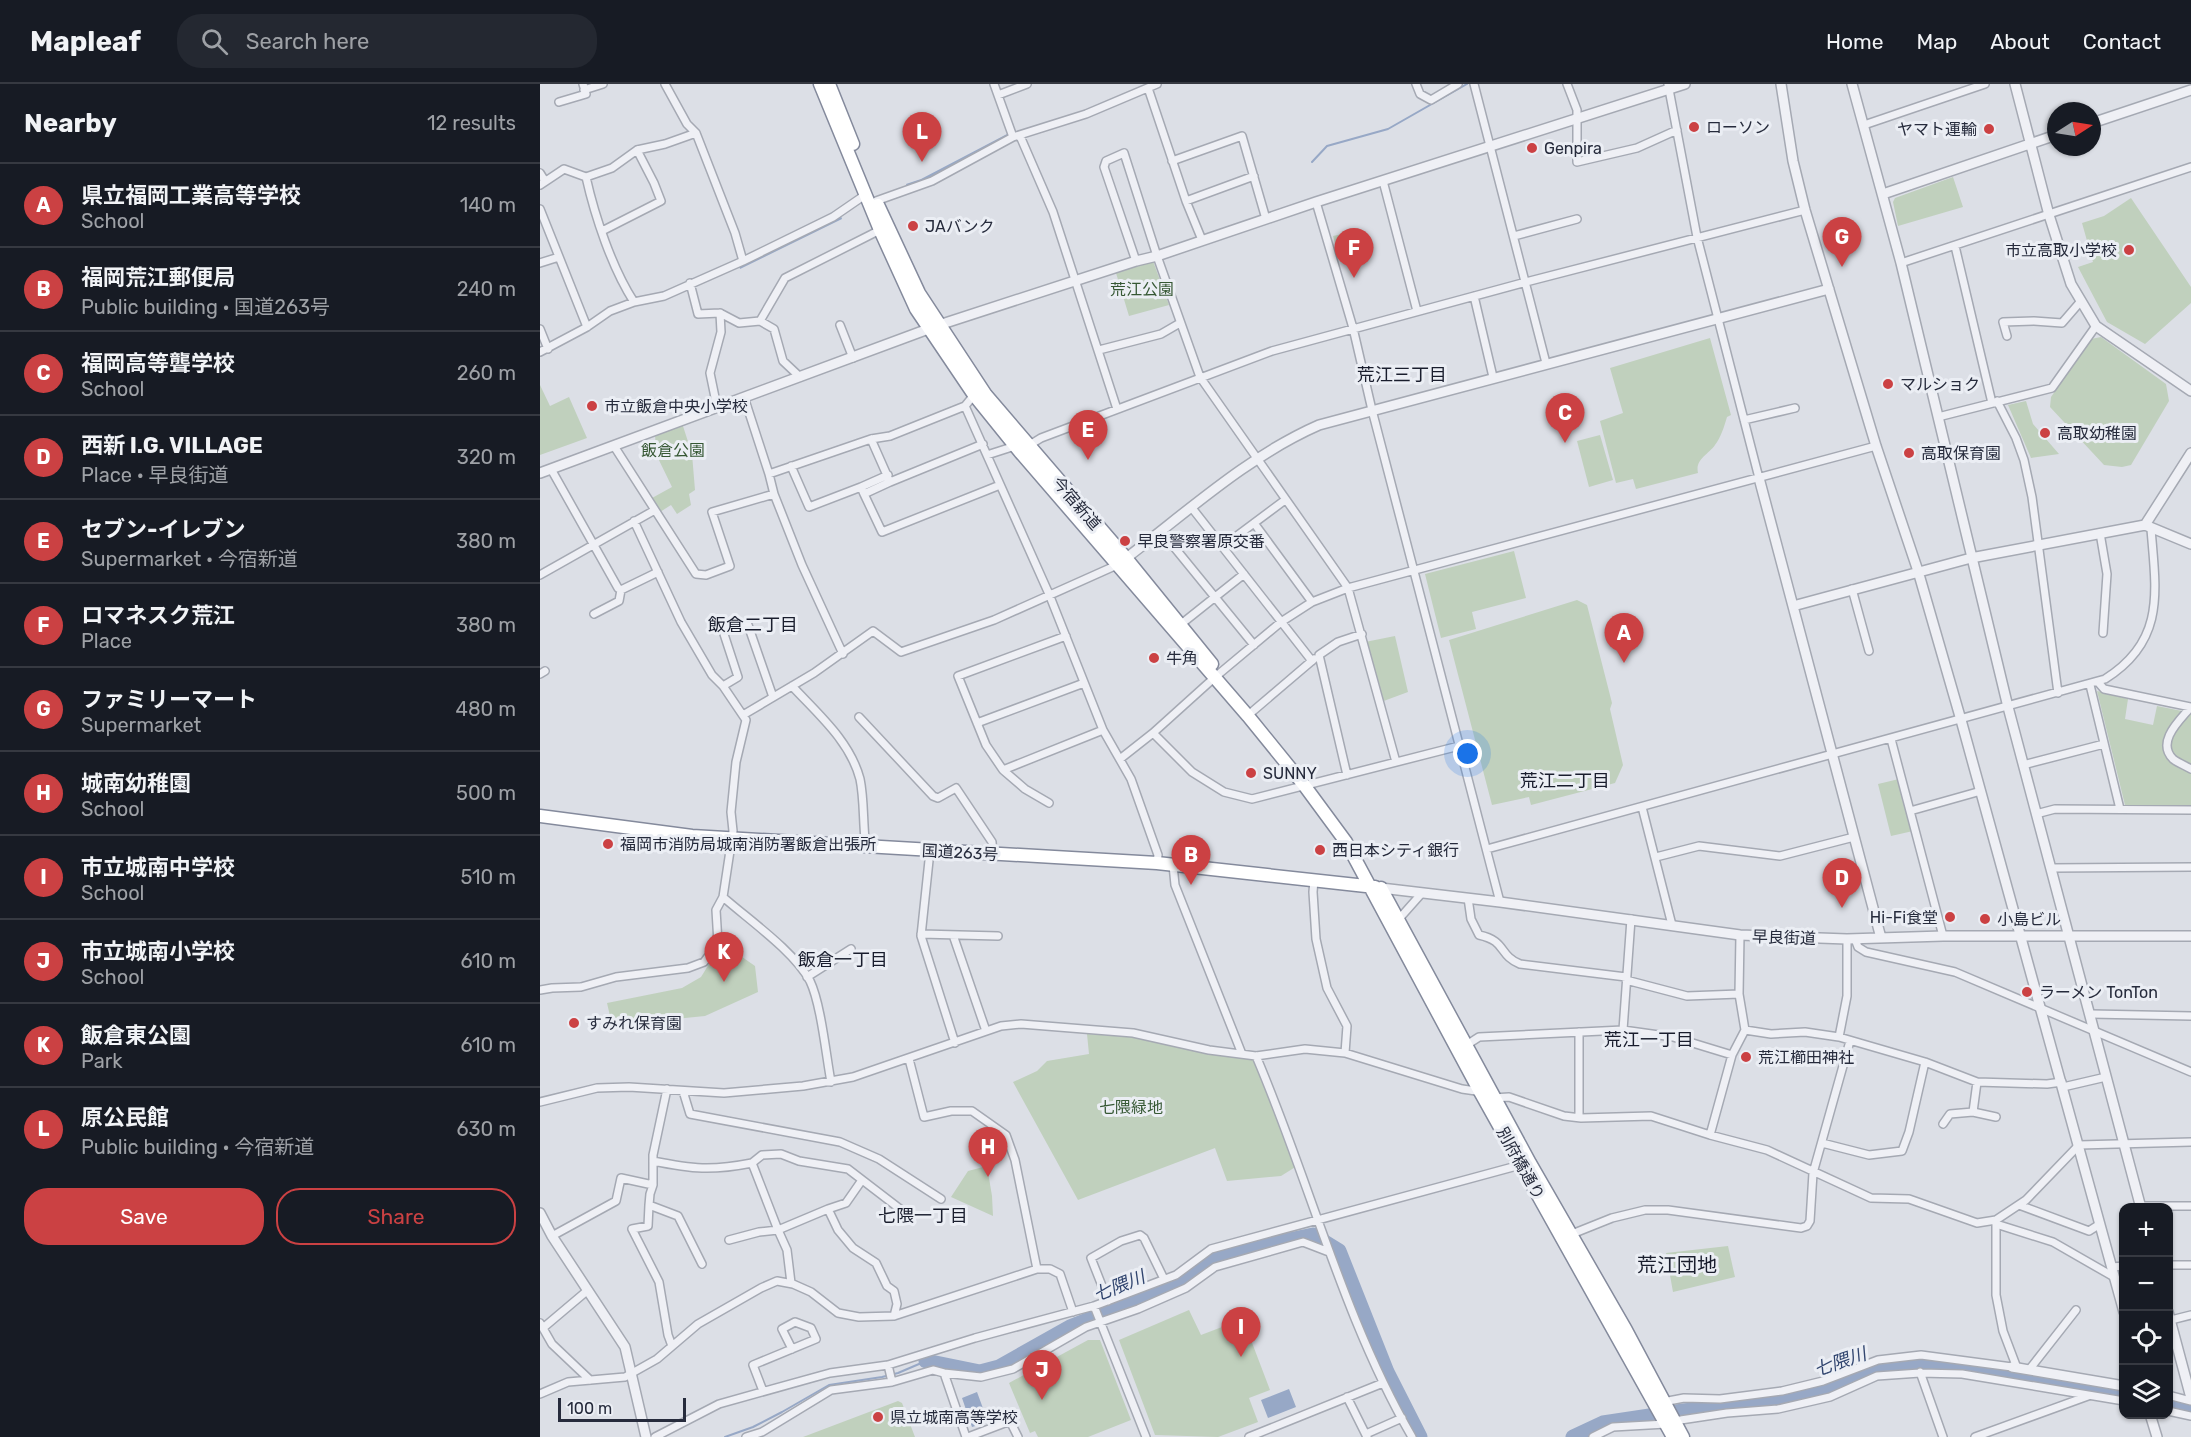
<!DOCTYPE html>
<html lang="en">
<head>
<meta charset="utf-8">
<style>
  body { margin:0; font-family:Rubik,"Noto Sans JP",sans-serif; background:#242831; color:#f1f3f6 }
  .controls { position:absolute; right:18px; bottom:18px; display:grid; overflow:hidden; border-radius:12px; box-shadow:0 2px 4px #0004 }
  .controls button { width:54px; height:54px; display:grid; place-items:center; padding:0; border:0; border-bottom:2px solid #363941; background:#171b24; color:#f1f3f6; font:30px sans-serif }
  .compass { position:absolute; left:1507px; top:18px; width:54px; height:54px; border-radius:50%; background:#171b24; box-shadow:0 2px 4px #0004; rotate:78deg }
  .scale { position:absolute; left:18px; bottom:15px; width:128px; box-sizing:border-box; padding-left:6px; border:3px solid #262b3c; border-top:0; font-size:16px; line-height:21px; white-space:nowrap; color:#262b3c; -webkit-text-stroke:4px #ebeef4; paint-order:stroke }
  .you { position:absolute; left:928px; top:670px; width:21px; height:21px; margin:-15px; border:4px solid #fff; border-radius:50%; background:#1a73e8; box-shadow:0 0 0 9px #1a73e833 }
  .badge { display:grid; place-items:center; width:39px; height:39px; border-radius:50%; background:#cb4143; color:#fff; font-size:20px; font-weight:700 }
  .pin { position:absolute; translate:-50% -50px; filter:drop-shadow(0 2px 3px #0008) }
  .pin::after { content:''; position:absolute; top:32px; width:21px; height:18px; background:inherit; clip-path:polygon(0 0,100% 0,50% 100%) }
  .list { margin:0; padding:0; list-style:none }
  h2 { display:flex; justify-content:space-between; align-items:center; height:78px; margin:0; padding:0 24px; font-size:26px }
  h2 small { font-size:20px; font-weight:400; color:#9ea1a6 }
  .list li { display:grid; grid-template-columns:39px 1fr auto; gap:18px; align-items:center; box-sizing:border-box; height:84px; padding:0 24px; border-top:2px solid #363941 }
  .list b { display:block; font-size:22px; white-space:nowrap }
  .list p { margin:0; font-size:20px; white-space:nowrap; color:#9ea1a6 }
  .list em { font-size:20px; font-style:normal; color:#9ea1a6 }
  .actions { display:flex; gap:12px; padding:18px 24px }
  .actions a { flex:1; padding:14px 0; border:2px solid #cb4143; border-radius:24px; text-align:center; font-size:21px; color:#cb4143 }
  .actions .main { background:#cb4143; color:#fff }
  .icon { flex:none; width:33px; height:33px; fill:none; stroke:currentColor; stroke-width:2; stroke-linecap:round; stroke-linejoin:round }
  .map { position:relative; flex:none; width:1651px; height:1353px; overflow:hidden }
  header { display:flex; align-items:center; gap:36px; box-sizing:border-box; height:84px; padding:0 30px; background:#171b24; border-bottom:2px solid #363941 }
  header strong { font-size:28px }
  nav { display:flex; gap:33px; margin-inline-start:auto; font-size:21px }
  .search { width:420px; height:54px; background:#242831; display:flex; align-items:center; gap:15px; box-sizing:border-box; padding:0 21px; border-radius:24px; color:#9ea1a6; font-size:22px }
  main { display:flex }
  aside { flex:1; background:#171b24 }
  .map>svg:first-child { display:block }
</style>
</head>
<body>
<header>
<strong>Mapleaf</strong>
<div class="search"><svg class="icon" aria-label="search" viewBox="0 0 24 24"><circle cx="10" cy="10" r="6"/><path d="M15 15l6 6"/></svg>Search here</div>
<nav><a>Home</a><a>Map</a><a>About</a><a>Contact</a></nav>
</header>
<main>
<aside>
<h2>Nearby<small>12 results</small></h2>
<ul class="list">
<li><span class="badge">A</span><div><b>県立福岡工業高等学校</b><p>School</p></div><em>140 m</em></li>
<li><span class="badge">B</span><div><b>福岡荒江郵便局</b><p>Public building · 国道263号</p></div><em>240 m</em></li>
<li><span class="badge">C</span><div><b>福岡高等聾学校</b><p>School</p></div><em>260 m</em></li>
<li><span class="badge">D</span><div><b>西新 I.G. VILLAGE</b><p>Place · 早良街道</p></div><em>320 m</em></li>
<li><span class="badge">E</span><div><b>セブン-イレブン</b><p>Supermarket · 今宿新道</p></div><em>380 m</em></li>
<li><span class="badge">F</span><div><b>ロマネスク荒江</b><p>Place</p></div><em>380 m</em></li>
<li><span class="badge">G</span><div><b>ファミリーマート</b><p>Supermarket</p></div><em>480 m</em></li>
<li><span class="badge">H</span><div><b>城南幼稚園</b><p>School</p></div><em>500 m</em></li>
<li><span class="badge">I</span><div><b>市立城南中学校</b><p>School</p></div><em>510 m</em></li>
<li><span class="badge">J</span><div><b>市立城南小学校</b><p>School</p></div><em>610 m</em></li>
<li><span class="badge">K</span><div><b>飯倉東公園</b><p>Park</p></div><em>610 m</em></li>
<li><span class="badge">L</span><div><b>原公民館</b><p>Public building · 今宿新道</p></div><em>630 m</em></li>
</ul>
<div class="actions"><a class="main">Save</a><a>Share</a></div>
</aside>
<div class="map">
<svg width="1651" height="1353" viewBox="0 0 1651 1353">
  <rect width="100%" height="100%" fill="#dcdfe6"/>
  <!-- green -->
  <path fill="#c0d0bd" d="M1413,93l10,30 -65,19 -5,-24 2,-4z
    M1591,114l60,89v16l-46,41 -38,-22 -29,-55 15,-5 -11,-39 22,-7z
    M820,146l4,14 -27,7 -4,-15z
    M613,177l16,44 -40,11 -13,-43z
    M1561,253l65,47 3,17 -38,64 -9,2 -18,-2 -54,-58 1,-10 40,-58z
    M1170,254l21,77 -4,2c-3,10 -6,20 -12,28 -7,10 -20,14 -17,28l-62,16 -3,-10 -17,4 -16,-62 23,-8 -13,-45z
    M0,301l10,21 19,-9 18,41 -47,17z
    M1486,317l7,23 26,30 -28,4 -23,-53z
    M142,339l10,31 3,36 -6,4 2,11 -14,9 -6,-9 -11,7 -8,-14 20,-11 -16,-33 -1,-21z
    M1060,351l13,45 -24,7 -12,-46z
    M974,467l12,47 -54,14 4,17 -35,9 -16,-64z
    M1037,516l10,5 25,98 -2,6 13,56 -8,18 -84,22 -2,-8 -37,8 -43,-165z
    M855,552l13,56 -27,10 -16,-60z
    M1557,607l31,8 -3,20 28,6 4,-19 25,5 9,-7v103l-3,-2 -12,3 -4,-3h-7l-4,2 -4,-2h-32z
    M1359,695l14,52 -22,5 -13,-52z
    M182,859l33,23 3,26 -53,24 -40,4 -52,9 -6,-26 75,-15 19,-11z
    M547,950l44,3 123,21 43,108 -16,10 -54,5 -12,-33 -137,52 -65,-118 24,-11 10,-10 42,-7z
    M447,1082l5,30 1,20 -42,-19 17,-26z
    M1188,1162l7,31 -62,15 -7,-39z
    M649,1226l12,25 42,-16 27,71 -21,8 9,24 -40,15 -63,-2 -36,-95z
    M548,1256h12l31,80 -43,17h-50l-3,-6 -5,2 -21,-50z
    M358,1317l4,2 13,34h-112z"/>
  <!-- water -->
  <path fill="#97a8c6" d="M467,50l1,2 -85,46 -16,5 -1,-3 15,-5z
    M301,132l1,3 -102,50 -1,-3z
    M749,1305l7,18 -28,11 -7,-18z
    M437,1308l11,30 -16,5 -10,-29z"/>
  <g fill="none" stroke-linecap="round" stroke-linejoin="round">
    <!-- stream -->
    <path stroke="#97a8c6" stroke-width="2" d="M772,78l15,-16 61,-17 79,-45
      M185,1353l28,-10 29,-15 47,-27 53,-8 16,-4 28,-12"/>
    <!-- river -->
    <path stroke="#97a8c6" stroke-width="15" d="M386,1277l54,11 19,-5 71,-40 113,-45 29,-21 31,-11 70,-15 26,16 48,121 33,65
      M1628,1318l23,5
      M1033,1353l30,-14 80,-12 108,-11 44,-14 39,-17 19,-3 36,-2 31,3 91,12 73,14"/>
    <defs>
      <path id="minor" d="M125,0l22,40 9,9
        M454,0l19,53
        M876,0l4,10 11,6 27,-16
        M934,0l72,279
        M1027,0l10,26v52l60,-14 40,-18
        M1128,0l29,153 62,241
        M608,4l38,113 16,39
        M44,6l19,-6
        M458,11l29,-11
        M19,18l27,-8 -3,-10
        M1324,41l121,-41
        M480,52l33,76 64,197
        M632,77l70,-25 24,83
        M0,89l5,8
        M46,93c9,40 26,91 48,125
        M843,97l34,130
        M0,101l24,-16 22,8 26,-9 25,-18 28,-6 31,-11 39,100 8,28
        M336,117l56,-20 81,-44 73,-23 71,-30
        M646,117l68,-25
        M776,118l37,126 19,82 128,492
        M0,125l47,118
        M62,147l59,-30 -7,-18 -17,-33
        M974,152l63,-17
        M1415,162l37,157
        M596,177l-32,-94 2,-6 18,-8 33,103 43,121 148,211 48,174
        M0,179l19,-6
        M1361,179l290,-96
        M150,199l8,31 22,-1 19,10 21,-2 14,8 9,32 17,16
        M934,212l19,81
        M220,237l25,-43 95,-48
        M300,241l13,33
        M0,245l8,20
        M1467,252l-4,-14 31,-1 28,2 19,-22
        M559,266l62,-16 19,-11
        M0,268l47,-25 23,-16 24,-9 30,-6 79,-35 90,-44 32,-22
        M434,311l-9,11 84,188 54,136 28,49 27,76 -1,8
        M204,313l25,77 102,-35 19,-3 75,-30
        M1457,317l19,37 8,22 8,37 26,196
        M177,323l-7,-34 11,-41 -1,-19
        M1398,333l114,-29 44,-62
        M1204,336l51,-12
        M331,355l19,43 -26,12 -3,-7 27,-12
        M74,362l82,128 10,1 24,-9 -18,-54 62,-18 -5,-20
        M488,362l13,-8 231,-87 254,-69 279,-72
        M447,371l28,-9
        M251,382l18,41 52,-20
        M11,385l67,119 3,2 37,-18
        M350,398l93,-38
        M234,410l28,71 41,89
        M324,410l18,38 118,-47
        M652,424l120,153
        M94,437l47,101 31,53 11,11
        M714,439l58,79
        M621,447l93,114
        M1560,449l7,41 -4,59
        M682,463l63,-47
        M0,491l115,-65
        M1312,505l17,62
        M54,530l25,-13 2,-11
        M640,541l64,-51
        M526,552l-108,40 28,69 17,25 100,-40
        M0,590l5,-3
        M1558,598l6,7 87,18
        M1550,601l30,124
        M252,602c26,28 58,55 68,93 4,19 3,41 5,60l-1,8
        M233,613l-25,-72 -4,-2 -21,8 15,46 -15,9 23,34 -10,42 -5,50 2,19 -10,66c26,23 71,54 87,84 11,23 16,74 21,101
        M1650,624c-11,13 -34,34 -17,51 5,4 13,7 18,10
        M713,627l61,-52
        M203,631l71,-42 59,-42 28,21 93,-32 123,-55
        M319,633l74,79 5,2 18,-10 36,54 1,12
        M437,639l107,-40
        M613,649l61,-55 67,-56 31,-20 36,-14 528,-142
        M1351,655l52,197
        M580,675l33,-26 39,39 32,20 28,7 207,-53
        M1483,681l81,-21
        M463,686l22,19 24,14
        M807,691l-28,-120 19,-13 24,-8
        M1102,723l30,118
        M1370,727l71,-20
        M1496,730l19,-5 136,1
        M947,765l618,-170c61,-38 51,-88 46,-150
        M390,767l-9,85 34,107
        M1116,773l43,-11 81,10 74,-19
        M633,781l2,20 67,169
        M1512,784l139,-1
        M774,796l-1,12 3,47 11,49 20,38 -2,27
        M928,814l3,21 8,16c28,6 19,20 41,29l106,13
        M858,836l24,-27
        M381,850l77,2
        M413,851l33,96
        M1315,855l3,8 8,5 89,20 236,100
        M267,893l44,-28
        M1086,896l61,16 52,-2
        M0,906l12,-2 29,-1 35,-10 72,-9 16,-6 14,-19 -2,-33 7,-13
        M1551,930l100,2
        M1083,946l8,-111
        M1205,946l26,4 34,-2 34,5
        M925,962l14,-9 144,-7 50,7 59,18 -22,80
        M1192,971l13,-25 -6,-36 1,-59
        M716,972c54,126 87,262 156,381
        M369,975l15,58 27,-6h21l34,24 9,25 22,109
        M1385,978l52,20 70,2 15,-2
        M1437,998l-4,30 23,5
        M1523,1003l43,-10
        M143,1007l7,23 150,28 39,17 62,40
        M953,1014l16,-1 55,19 17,2 70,-2 59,19 57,15 104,48 38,1 68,24 19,-3 30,-20 53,-55 112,-3
        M0,1018l57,-14 32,-1 95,6 79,-7 50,-9 148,-51 20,-2 112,9 76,17 47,6 49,-7 40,4 117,36 14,2 4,-2
        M1039,1033v-85
        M1403,1040l7,-10 23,-2
        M1282,1059l47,12 33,-4 7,-19 16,-70 -86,-25 8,-41v-57
        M113,1077c40,8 58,10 99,2l26,67 -19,2 -30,8
        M212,1079l10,-8 19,-1 18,7 49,8 56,43
        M113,1101l-3,9 -1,11 29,11 24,48
        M109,1121l-1,21 -16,3 27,53 9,53 4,11
        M1479,1121l70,26 11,-7
        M1600,1122h51
        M288,1125l18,-6 16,-23
        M1456,1136v75l7,36 14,37
        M1456,1140l57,18 61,35
        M1032,1150l40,-16 33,-8h23l133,18 6,-2 3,-5 3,-48 37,-132
        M12,1152l64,-35 5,-23 32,7v-30l14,-66
        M1628,1181h23
        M1572,1183l12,-1
        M251,1199l-4,-33 -9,-20 50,-21 10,21 15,18 23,15 11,23 7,5 3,13 -3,12
        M568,1217l-17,-43 30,-17 19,-6 4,3 20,41
        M554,1222l52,131
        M1631,1236l20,-5
        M0,1239l12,21 38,36
        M3,1244l45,-38
        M348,1281l4,17 41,-12 11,3 22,64
        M1489,1286l47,-60
        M1380,1288l23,65
        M404,1289l37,4 32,-8 73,-42 52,-18 48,-21 29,-21 88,-25 26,10
        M223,1307l-10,-26 63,-26 -5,-11 -16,-6 -13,7 10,20
        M0,1310l28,-12 57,-5 32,-18 41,-35 63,-36 16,-7 16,3 18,8 27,21 21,4 35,-1 143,-47h13l10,5 13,38
        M1628,1311l23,6
        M807,1313l20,40
        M1123,1318l21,-4 36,1 62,-8 41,-10 55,-21 43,-5 91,12
        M1628,1327l23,5
        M1134,1337l53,-8 51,-4 52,-12 47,-21 43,-3 42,1 162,27
        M826,1350l36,-16
        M115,1353l64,-33 111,-31 58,-8 87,-27 119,-32 82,-31 35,-26 313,-85
        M206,1353l16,-5 69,-42 61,-8
        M428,1353l42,-16 8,16
        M709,1353l134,-54
        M1053,1353l20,-10 53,-3
        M1435,1353l113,-41"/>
      <path id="tertiary" d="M1241,0l12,77 12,49 71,236 42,125 43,149 163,592
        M1312,0l49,179 107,444 133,501
        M1475,0l34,131 22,69 25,42 95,65
        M1552,39l99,-33
        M1343,110l173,-59
        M0,389l399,-148 197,-64 21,-5 159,-54 369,-118
        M1219,394l122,460
        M1605,441l46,-72
        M581,478c64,-48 125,-105 198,-137l510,-136
        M1253,522l178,-48 174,-33 46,19
        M841,804l119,14 240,33 107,4 96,-3h248
        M0,1129l12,23 73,111 21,90
        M1628,1228l23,86
        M1472,1283l112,19
        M1610,1330l7,23"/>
      <path id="trunk" d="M280,0l60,146 36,79 58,86 46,57 228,264 56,69 42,57 133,248 194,347
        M289,0l24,60
        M338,121l41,88 67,102 140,163 86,106
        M0,732l152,20 465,27 218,24
        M841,804l149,275 96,167 57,107"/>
    </defs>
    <!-- minor casing -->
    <use href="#minor" stroke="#a5a9b3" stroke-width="10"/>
    <!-- tertiary casing -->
    <use href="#tertiary" stroke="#a5a9b3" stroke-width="12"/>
    <!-- trunk casing -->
    <use href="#trunk" stroke="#848a9c" stroke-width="15"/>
    <!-- minor -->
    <use href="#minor" stroke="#eff0f5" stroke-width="7"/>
    <!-- tertiary -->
    <use href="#tertiary" stroke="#eff0f5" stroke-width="9"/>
    <!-- trunk -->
    <use href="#trunk" stroke="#fff" stroke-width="12"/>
  </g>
  <!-- markers -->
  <g fill="#cb4143" stroke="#ebeef4" stroke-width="2">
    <circle cx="1154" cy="43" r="6"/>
    <circle cx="1449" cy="45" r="6"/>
    <circle cx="992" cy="64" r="6"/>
    <circle cx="373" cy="142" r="6"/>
    <circle cx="1589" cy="166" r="6"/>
    <circle cx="1348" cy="300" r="6"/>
    <circle cx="52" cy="322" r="6"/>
    <circle cx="1505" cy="349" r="6"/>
    <circle cx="1369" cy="369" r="6"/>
    <circle cx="585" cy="457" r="6"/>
    <circle cx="614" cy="574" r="6"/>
    <circle cx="711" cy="689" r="6"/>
    <circle cx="68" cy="760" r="6"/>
    <circle cx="780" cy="766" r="6"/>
    <circle cx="1410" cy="833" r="6"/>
    <circle cx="1445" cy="835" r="6"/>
    <circle cx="1487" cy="908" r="6"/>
    <circle cx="34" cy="939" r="6"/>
    <circle cx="1206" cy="973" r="6"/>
    <circle cx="338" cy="1333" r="6"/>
  </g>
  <g text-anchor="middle" stroke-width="6" stroke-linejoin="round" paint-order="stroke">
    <!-- poi labels -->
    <g font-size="16" fill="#262b3c" stroke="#ebeef4" text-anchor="start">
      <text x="1166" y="49">ローソン</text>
      <text x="1437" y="51" text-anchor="end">ヤマト運輸</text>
      <text x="1004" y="70">Genpira</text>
      <text x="385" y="148">JAバンク</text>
      <text x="1577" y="172" text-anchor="end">市立高取小学校</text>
      <text x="1360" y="306">マルショク</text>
      <text x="64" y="328">市立飯倉中央小学校</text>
      <text x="1517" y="355">高取幼稚園</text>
      <text x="1381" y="375">高取保育園</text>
      <text x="597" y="463">早良警察署原交番</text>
      <text x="626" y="580">牛角</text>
      <text x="723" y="695">SUNNY</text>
      <text x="80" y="766">福岡市消防局城南消防署飯倉出張所</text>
      <text x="792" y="772">西日本シティ銀行</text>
      <text x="1398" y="839" text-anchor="end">Hi-Fi食堂</text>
      <text x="1457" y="841">小島ビル</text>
      <text x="1499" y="914">ラーメン TonTon</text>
      <text x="46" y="945">すみれ保育園</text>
      <text x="1218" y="979">荒江櫛田神社</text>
      <text x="350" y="1339">県立城南高等学校</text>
    </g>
    <!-- park labels -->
    <g font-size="16" fill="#365834" stroke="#ebeef4">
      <text x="602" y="211">荒江公園</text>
      <text x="133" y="372">飯倉公園</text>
      <text x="591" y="1029">七隈緑地</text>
    </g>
    <!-- street labels -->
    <g font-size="16" fill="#262b3c" stroke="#ebeef4">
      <text transform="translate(537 419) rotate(49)" y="6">今宿新道</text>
      <text transform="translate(420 768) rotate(3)" y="6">国道263号</text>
      <text transform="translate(1244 853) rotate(2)" y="6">早良街道</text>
      <text transform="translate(981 1079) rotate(61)" y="6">別府橋通り</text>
    </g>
    <!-- neighbourhood labels -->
    <g font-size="18" fill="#191d2d" stroke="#ebeef4">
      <text x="862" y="297">荒江三丁目</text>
      <text x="213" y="547">飯倉二丁目</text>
      <text x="1025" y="703">荒江二丁目</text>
      <text x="303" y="882">飯倉一丁目</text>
      <text x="1109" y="962">荒江一丁目</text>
      <text x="383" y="1138">七隈一丁目</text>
    </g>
    <!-- water labels -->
    <g font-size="18" font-style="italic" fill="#31456f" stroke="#ebeef4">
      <text transform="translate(579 1202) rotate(-22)" y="6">七隈川</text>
      <text transform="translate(1300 1278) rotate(-19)" y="6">七隈川</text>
    </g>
    <!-- quarter labels -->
    <g font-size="20" fill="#191d2d" stroke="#ebeef4">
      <text x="1137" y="1188">荒江団地</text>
    </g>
  </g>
</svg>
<div class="controls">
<button>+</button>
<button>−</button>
<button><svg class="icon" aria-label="locate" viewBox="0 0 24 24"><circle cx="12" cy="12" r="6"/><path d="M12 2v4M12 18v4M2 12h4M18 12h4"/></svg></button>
<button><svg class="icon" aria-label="layers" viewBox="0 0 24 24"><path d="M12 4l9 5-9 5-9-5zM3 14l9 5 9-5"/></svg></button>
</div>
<svg class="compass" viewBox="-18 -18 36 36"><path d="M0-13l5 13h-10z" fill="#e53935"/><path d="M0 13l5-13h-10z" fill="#9ea1a6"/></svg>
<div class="scale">100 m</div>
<div class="you"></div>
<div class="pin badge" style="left:1084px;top:579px">A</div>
<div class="pin badge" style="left:651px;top:801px">B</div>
<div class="pin badge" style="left:1025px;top:359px">C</div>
<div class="pin badge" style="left:1302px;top:824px">D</div>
<div class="pin badge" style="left:548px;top:376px">E</div>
<div class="pin badge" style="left:814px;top:194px">F</div>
<div class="pin badge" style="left:1302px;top:183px">G</div>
<div class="pin badge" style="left:448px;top:1093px">H</div>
<div class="pin badge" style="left:701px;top:1273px">I</div>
<div class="pin badge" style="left:502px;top:1316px">J</div>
<div class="pin badge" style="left:184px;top:898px">K</div>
<div class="pin badge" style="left:382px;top:78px">L</div>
</div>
</main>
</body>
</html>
